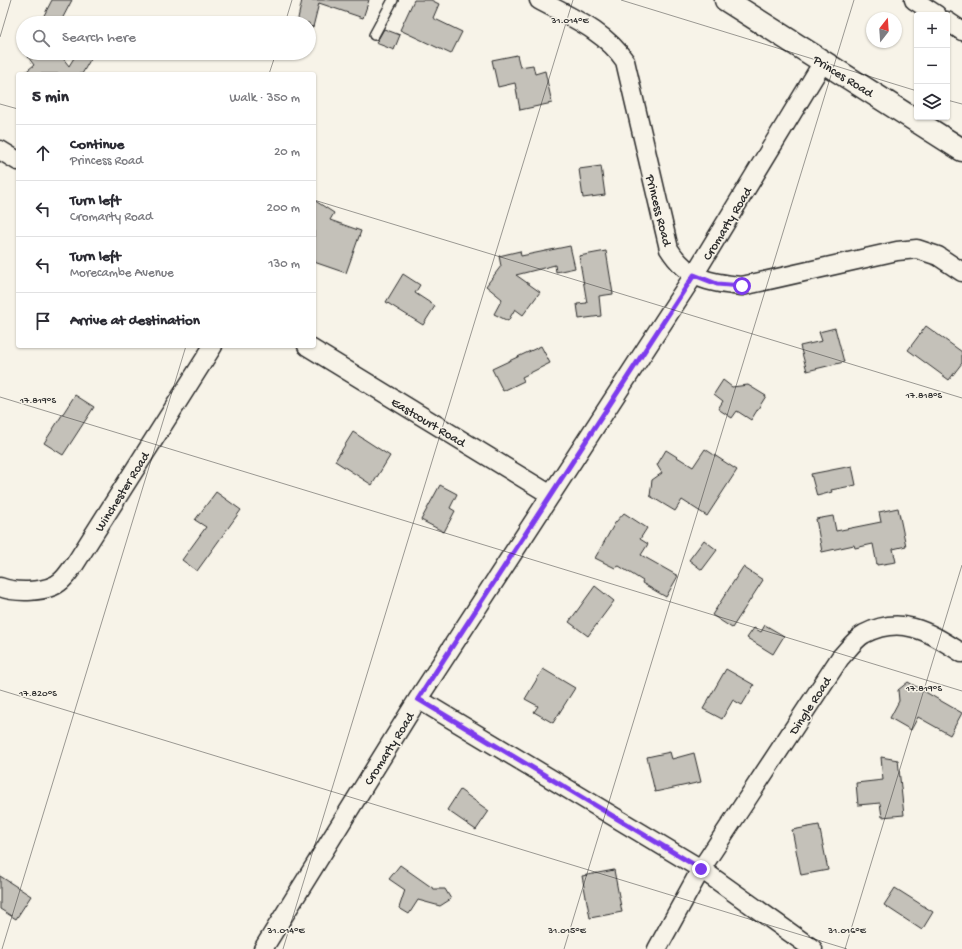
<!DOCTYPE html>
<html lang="en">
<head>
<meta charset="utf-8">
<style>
  body { margin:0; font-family:"Gochi Hand",sans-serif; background:#f2f2f3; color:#2b2b33 }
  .controls { position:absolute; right:12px; top:12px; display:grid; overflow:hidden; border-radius:4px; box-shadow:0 1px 3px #0004 }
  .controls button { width:36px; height:36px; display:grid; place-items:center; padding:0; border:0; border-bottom:1px solid #e1e1e2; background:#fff; color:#2b2b33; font:20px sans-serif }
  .compass { position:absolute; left:866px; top:12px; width:36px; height:36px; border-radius:50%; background:#fff; box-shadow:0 1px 3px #0004; rotate:17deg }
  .stop { position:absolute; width:12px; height:12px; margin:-9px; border:3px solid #7c3aed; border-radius:50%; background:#fff }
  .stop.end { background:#7c3aed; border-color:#fff; box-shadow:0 1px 4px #0008 }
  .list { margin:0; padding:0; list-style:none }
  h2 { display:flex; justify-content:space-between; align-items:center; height:52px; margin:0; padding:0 16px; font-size:17px }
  h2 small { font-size:13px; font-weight:400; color:#7c7c81 }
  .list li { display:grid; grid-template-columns:26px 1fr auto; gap:12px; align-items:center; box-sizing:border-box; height:56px; padding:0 16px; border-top:1px solid #e1e1e2 }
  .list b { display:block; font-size:15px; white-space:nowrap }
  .list p { margin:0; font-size:13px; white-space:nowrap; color:#7c7c81 }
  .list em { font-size:13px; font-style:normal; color:#7c7c81 }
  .icon { flex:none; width:22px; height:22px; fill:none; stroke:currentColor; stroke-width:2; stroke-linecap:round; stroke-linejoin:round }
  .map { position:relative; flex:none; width:962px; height:949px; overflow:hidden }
  .search { position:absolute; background:#fff; box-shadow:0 1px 3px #0004; left:16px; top:16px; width:300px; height:44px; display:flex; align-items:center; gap:10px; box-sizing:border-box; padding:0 14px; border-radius:22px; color:#7c7c81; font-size:15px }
  .panel { position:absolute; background:#fff; box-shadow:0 1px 3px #0004; left:16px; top:72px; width:300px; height:276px; border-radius:4px }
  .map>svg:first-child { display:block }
</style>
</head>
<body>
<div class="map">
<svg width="962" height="949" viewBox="0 0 962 949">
  <rect width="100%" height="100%" fill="#f7f3e8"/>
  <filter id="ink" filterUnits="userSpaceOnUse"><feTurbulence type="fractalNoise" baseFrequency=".025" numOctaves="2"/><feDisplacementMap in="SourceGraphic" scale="8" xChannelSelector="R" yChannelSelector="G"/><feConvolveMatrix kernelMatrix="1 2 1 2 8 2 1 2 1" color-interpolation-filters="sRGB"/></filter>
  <g filter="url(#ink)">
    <!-- building -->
    <path fill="#c4c1b9" stroke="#2b2b2b" d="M52,0h20l-12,23h-20z
      M302,0h67l-6,18 -44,-15 -6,24 -4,-1v-3h-12z
      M414,0h17l8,4 -6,14 29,14 -11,22 -51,-24z
      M384,29l16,6 -6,15 -18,-7z
      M25,53h34l10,13 8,-13h17l-12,21h-59l11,-9z
      M517,55l3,12 13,-2 2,9 10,-3 7,32 -32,7 -5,-27 -17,4 -6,-27z
      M601,166l4,29 -22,3 -4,-29z
      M314,200l20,13 -4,7 31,11 -15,42 -32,-11z
      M570,246l5,22 -19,4 -1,-7 -39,10 24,17 -17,23 -8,-6 -7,12 -14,-7 8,-15 -16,-13 15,-20 -2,-10 21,-5 1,5z
      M606,251l7,43 -14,2 2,20 -22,3 -2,-15 10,-1 -8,-47z
      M403,274l17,11 -5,8 20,13 -12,19 -37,-23z
      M926,326l36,26v11l-13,17 -41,-30z
      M835,328l9,34 -37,9 -7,-25 22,-5 -3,-9z
      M541,346l9,17 -28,14 2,4 -21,10 -11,-22z
      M723,380l9,7 16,-2 18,11 -15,24 -14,-9 -5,7 -14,-9 5,-8 -9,-7z
      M75,395l19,12 -31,48 -19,-12z
      M353,432l37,24 -18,29 -37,-24z
      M705,449l32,21 -30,46 -25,-16 -7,11 -25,-15 2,-16 10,-7 -5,-8 9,-15 27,17z
      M852,466l4,19 -25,5 1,2 -15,4 -6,-22z
      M440,485l17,9 -7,14 5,3 -11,21 -23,-12z
      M216,492l25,18 -44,61 -15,-11 24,-33 -11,-7z
      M898,508l8,38 -13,3 3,13 -19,3 -4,-21 -18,4 -1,-3 -32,7 -6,-33 17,-3 3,15 45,-9 -2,-10z
      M624,513l23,15 -7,11 8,5 -7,11 37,21 -12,21 -24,-14 1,-2 -24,-15 -4,2 -20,-10 20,-35z
      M704,540l13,10 -15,20 -13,-10z
      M743,567l20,13 -31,48 -20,-13z
      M595,586l19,15 -26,35 -19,-14z
      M765,625l19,11 -11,18 -26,-16 7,-10 7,4z
      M543,669l32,19 -22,35 -19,-11 4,-6 -13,-7z
      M726,669l28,16 -12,20 -9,-5 -11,19 -19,-10z
      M908,682l54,31 -12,22 -32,-18 -7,13 -21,-12 9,-17 -1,-11z
      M670,752l2,7 22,-6 7,29 -46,10 -8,-35z
      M881,757l17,3 6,55 -22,2 -2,-14 -22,2 -2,-22 27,-3z
      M460,790l29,21 -13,19 -29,-20z
      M819,825l9,45 -27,5 -9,-45z
      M400,865l34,24h11l6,10 -11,7 -22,-6 -9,14 -10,-6 6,-18 -16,-11z
      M614,870l8,42 -32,6 -8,-42z
      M0,876l31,20 -15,23 -16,-10z
      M895,888l38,24 -11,18 -38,-25z"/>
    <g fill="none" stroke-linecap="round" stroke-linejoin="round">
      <defs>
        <path id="lane" d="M374,35l19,-35"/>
        <path id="street" d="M539,0c31,17 66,31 86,61l44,188c19,30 40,34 73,37l155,-35 20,-2 21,7 24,16
          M914,0l23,15
          M947,21l15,10
          M0,150l18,11
          M307,346l244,149
          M0,587c16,6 48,6 61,-6 5,-4 9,-11 14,-17l138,-218
          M418,699l283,170 112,80
          M263,949l155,-250 276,-424 129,-213
          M657,949l44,-80 139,-211c7,-7 15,-19 24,-24 39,-20 66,-1 98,19"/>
        <path id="secondary" d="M726,0l236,150"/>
      </defs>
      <!-- lane casing -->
      <use href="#lane" stroke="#2b2b2b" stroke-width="12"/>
      <!-- street casing -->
      <use href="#street" stroke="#2b2b2b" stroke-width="21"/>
      <!-- secondary casing -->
      <use href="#secondary" stroke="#2b2b2b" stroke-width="25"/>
      <!-- lane -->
      <use href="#lane" stroke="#f7f3e8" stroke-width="9"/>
      <!-- street -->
      <use href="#street" stroke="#f7f3e8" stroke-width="18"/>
      <!-- secondary -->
      <use href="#secondary" stroke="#f7f3e8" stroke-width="22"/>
    </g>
  </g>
  <g fill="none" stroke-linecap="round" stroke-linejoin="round" filter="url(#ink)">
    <!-- route -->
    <path stroke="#7c3aed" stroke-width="5" d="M701,869l-283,-170 276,-424 23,9 25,2"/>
  </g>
  <!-- ticks -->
  <path fill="none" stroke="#2b2b2b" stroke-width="1" stroke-opacity="0.45" d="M621,0l296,91M285,23l7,-23M0,37l11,-37M269,74l7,-21M947,100l15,4M0,104l18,5M314,200l648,198M0,397l962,294M0,690l847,259M2,949l184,-603M283,949l290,-949M564,949l290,-949M845,949l117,-384"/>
  <g text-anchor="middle" stroke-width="3" stroke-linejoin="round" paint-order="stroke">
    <!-- street labels -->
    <g font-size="13" fill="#2b2b2b" stroke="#f7f3e8">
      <text transform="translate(844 75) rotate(32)" y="5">Princes Road</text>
      <text transform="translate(660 210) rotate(76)" y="5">Princess Road</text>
      <text transform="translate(726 223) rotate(-59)" y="5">Cromarty Road</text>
      <text transform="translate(429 421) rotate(31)" y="5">Eastcourt Road</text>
      <text transform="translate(121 491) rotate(-58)" y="5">Winchester Road</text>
      <text transform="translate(809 705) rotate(-57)" y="5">Dingle Road</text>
      <text transform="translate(388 748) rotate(-58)" y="5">Cromarty Road</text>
    </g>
  </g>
  <g font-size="10" text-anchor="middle" fill="#2b2b2b" stroke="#f7f3e8" stroke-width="3" stroke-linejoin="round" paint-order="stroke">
    <text x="570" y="23">31.014°E</text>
    <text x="924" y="398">17.818°S</text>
    <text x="38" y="403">17.819°S</text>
    <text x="924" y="691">17.819°S</text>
    <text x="38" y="696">17.820°S</text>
    <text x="286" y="933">31.014°E</text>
    <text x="567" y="933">31.015°E</text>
    <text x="847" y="933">31.016°E</text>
  </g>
</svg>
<div class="controls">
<button>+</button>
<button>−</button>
<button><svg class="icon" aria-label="layers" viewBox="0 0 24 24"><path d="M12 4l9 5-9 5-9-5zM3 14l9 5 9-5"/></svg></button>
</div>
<svg class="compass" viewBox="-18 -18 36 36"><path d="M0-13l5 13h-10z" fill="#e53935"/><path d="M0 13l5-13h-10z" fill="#7c7c81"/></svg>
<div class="stop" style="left:742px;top:286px"></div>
<div class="stop end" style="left:701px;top:869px"></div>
<div class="search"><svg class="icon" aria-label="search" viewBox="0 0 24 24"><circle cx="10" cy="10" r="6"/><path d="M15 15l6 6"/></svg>Search here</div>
<section class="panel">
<h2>5 min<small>Walk · 350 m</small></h2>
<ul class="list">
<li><svg class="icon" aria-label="ahead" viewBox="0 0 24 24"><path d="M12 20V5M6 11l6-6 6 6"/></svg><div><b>Continue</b><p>Princess Road</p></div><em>20 m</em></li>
<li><svg class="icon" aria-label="left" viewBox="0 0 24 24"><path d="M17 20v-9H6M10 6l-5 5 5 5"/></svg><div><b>Turn left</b><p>Cromarty Road</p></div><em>200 m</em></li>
<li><svg class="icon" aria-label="left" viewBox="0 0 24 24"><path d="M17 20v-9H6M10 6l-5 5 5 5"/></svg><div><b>Turn left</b><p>Morecambe Avenue</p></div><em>130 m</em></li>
<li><svg class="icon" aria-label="arrive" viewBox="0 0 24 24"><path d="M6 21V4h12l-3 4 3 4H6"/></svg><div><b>Arrive at destination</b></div></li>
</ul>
</section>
</div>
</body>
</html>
